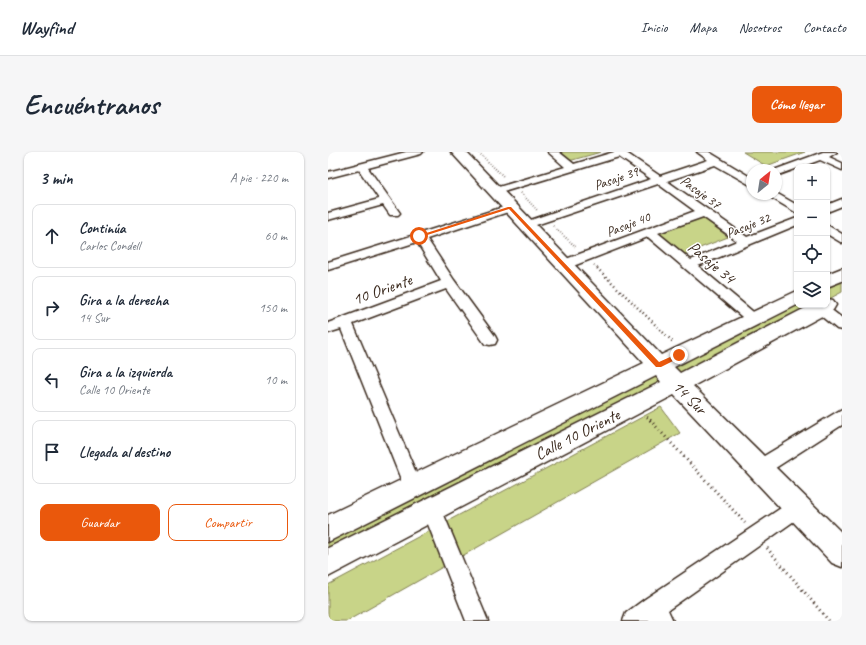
<!DOCTYPE html>
<html lang="es">
<head>
<meta charset="utf-8">
<style>
  body { margin:0; font-family:Caveat,sans-serif; background:#f6f6f7; color:#1f2937 }
  .controls { position:absolute; right:12px; top:12px; display:grid; overflow:hidden; border-radius:8px; box-shadow:0 1px 3px #0004 }
  .controls button { width:36px; height:36px; display:grid; place-items:center; padding:0; border:0; border-bottom:1px solid #e0e1e3; background:#fff; color:#1f2937; font:20px sans-serif }
  .compass { position:absolute; left:418px; top:12px; width:36px; height:36px; border-radius:50%; background:#fff; box-shadow:0 1px 3px #0004; rotate:30deg }
  .stop { position:absolute; width:12px; height:12px; margin:-9px; border:3px solid #ea580c; border-radius:50%; background:#fff }
  .stop.end { background:#ea580c; border-color:#fff; box-shadow:0 1px 4px #0008 }
  .list { margin:0; padding:0; list-style:none }
  h2 { display:flex; justify-content:space-between; align-items:center; height:52px; margin:0; padding:0 16px; font-size:17px }
  h2 small { font-size:13px; font-weight:400; color:#747a83 }
  .list li { display:grid; grid-template-columns:26px 1fr auto; gap:12px; align-items:center; box-sizing:border-box; height:64px; margin:0 8px 8px; padding:0 8px; border:1px solid #e0e1e3; border-radius:8px }
  .list b { display:block; font-size:15px; white-space:nowrap }
  .list p { margin:0; font-size:13px; white-space:nowrap; color:#747a83 }
  .list em { font-size:13px; font-style:normal; color:#747a83 }
  .actions { display:flex; gap:8px; padding:12px 16px }
  .actions a { flex:1; padding:9px 0; border:1px solid #ea580c; border-radius:8px; text-align:center; font-size:14px; color:#ea580c }
  .actions .main { background:#ea580c; color:#fff }
  .icon { flex:none; width:22px; height:22px; fill:none; stroke:currentColor; stroke-width:2; stroke-linecap:round; stroke-linejoin:round }
  .map { position:relative; flex:none; width:514px; height:469px; overflow:hidden; border-radius:8px }
  header { display:flex; align-items:center; gap:24px; box-sizing:border-box; height:56px; padding:0 20px; background:#fff; border-bottom:1px solid #e0e1e3 }
  header strong { font-size:19px }
  nav { display:flex; gap:22px; margin-inline-start:auto; font-size:14px }
  .intro { display:flex; align-items:center; justify-content:space-between; box-sizing:border-box; height:96px; padding:0 24px }
  h1 { margin:0; font-size:28px }
  .button { padding:10px 18px; border-radius:8px; background:#ea580c; color:#fff; font-size:14px; font-weight:700 }
  main { display:flex; gap:24px; padding:0 24px }
  aside { flex:1; background:#fff; border-radius:8px; box-shadow:0 1px 3px #0004 }
  .map>svg:first-child { display:block }
</style>
</head>
<body>
<header>
<strong>Wayfind</strong>
<nav><a>Inicio</a><a>Mapa</a><a>Nosotros</a><a>Contacto</a></nav>
</header>
<div class="intro"><h1>Encuéntranos</h1><a class="button">Cómo llegar</a></div>
<main>
<aside>
<h2>3 min<small>A pie · 220 m</small></h2>
<ul class="list">
<li><svg class="icon" aria-label="ahead" viewBox="0 0 24 24"><path d="M12 20V5M6 11l6-6 6 6"/></svg><div><b>Continúa</b><p>Carlos Condell</p></div><em>60 m</em></li>
<li><svg class="icon" aria-label="right" viewBox="0 0 24 24"><path d="M7 20v-9h11M14 6l5 5-5 5"/></svg><div><b>Gira a la derecha</b><p>14 Sur</p></div><em>150 m</em></li>
<li><svg class="icon" aria-label="left" viewBox="0 0 24 24"><path d="M17 20v-9H6M10 6l-5 5 5 5"/></svg><div><b>Gira a la izquierda</b><p>Calle 10 Oriente</p></div><em>10 m</em></li>
<li><svg class="icon" aria-label="arrive" viewBox="0 0 24 24"><path d="M6 21V4h12l-3 4 3 4H6"/></svg><div><b>Llegada al destino</b></div></li>
</ul>
<div class="actions"><a class="main">Guardar</a><a>Compartir</a></div>
</aside>
<div class="map">
<svg width="514" height="469" viewBox="0 0 514 469">
  <rect width="100%" height="100%" fill="#fff"/>
  <filter id="ink" filterUnits="userSpaceOnUse"><feTurbulence type="fractalNoise" baseFrequency=".025" numOctaves="2"/><feDisplacementMap in="SourceGraphic" scale="8" xChannelSelector="R" yChannelSelector="G"/><feConvolveMatrix kernelMatrix="1 2 1 2 8 2 1 2 1" color-interpolation-filters="sRGB"/></filter>
  <g filter="url(#ink)">
    <!-- green -->
    <path fill="#c8d488" stroke="#827f53" d="M230,0h43l-32,9z
      M415,0h62l-39,14z
      M370,62l30,23 -46,18 -29,-25z
      M514,123v17l-15,8v-17z
      M469,153h20l-489,253v-23z
      M333,255l19,26 -333,188h-19v-36z"/>
    <g fill="none" stroke-linecap="round" stroke-linejoin="round">
      <defs>
        <path id="street" d="M78,0h17l-2,2 -53,14 32,45 -2,2h-8l-7,-10 -55,15v-7l51,-14 -20,-29 -31,8v-6z
          M220,0h11l15,12 40,-12h11l35,24 48,-16 -11,-8h12l43,26v8l-37,-21 -48,16 80,56 50,-19v7l-99,41 60,50 2,3 -2,3 -5,2 -5,-2 -100,-85 -80,31h-10l-1,-3 1,-3 137,-51 -37,-27 -128,43h-8l-2,-2 2,-2 129,-44 -32,-22 -119,36h-8l-1,-2 1,-2 73,-22zM375,65l34,24 -46,19 -33,-27z
          M495,0h14l-8,5 13,6v7l-22,-10 -44,16v-6h-2z
          M448,41l21,12v8l-32,-19z
          M514,47v7l-15,6v-7z
          M182,53l6,3 -2,2 -87,29 27,41 41,56 2,4 -2,4 -5,1 -5,-1 -39,-55 -93,35 69,163 -2,6 -7,2 -7,-2 -2,-6 -63,-158 -13,4v-10l113,-42 -24,-39 -89,28v-8z
          M499,73l15,9v9l-15,-9z
          M487,153h10l17,13v12l-5,-1 -22,-18 -2,-3z
          M514,257v16l-76,49 -6,2 -6,-2 -3,-6 3,-6z
          M469,347l7,3 3,6 -3,6 -136,96 5,11h-50l3,-8 19,-14 145,-97z
          M104,348l7,3 49,118h-22l-44,-112 3,-6z"/>
        <path id="secondary" d="M123,0h15l195,203 136,-64v14l-123,62 6,6 131,-68h16v-6l6,1 3,5 -3,5 -140,76 149,147v34l-10,-4 -158,-168 -346,182v-29l333,-166 -5,-6 -328,166v-27l316,-152z
          M514,116v13l-15,6v-13z"/>
      </defs>
      <!-- street casing -->
      <use href="#street" stroke="#3b2a1e" stroke-width="3"/>
      <!-- secondary casing -->
      <use href="#secondary" stroke="#3b2a1e" stroke-width="3"/>
      <!-- path-far2 -->
      <path stroke="#3b2a1e" stroke-width="2" stroke-dasharray="0.5 2" stroke-linecap="butt" d="M151,1l25,24
        M193,41l16,17
        M225,74l23,21
        M266,113l4,4"/>
      <!-- path-far1 -->
      <path stroke="#3b2a1e" stroke-width="2.5" stroke-dasharray="1 3" stroke-linecap="butt" d="M269,116l76,74
        M319,265l4,4"/>
      <!-- path -->
      <path stroke="#3b2a1e" stroke-width="3" stroke-dasharray="1 3.5" stroke-linecap="butt" d="M322,268l95,103
        M439,396l62,73"/>
      <!-- street -->
      <use href="#street" fill="#fff" fill-rule="evenodd"/>
      <!-- secondary -->
      <use href="#secondary" fill="#fff" fill-rule="evenodd"/>
    </g>
  </g>
  <!-- route -->
  <path fill="#ea580c" d="M180,55h3l148,155 20,-9 3,2 -1,2 -20,10h-5l-147,-158 -88,28 -4,-1z"/>
  <g text-anchor="middle" stroke-width="3" stroke-linejoin="round" paint-order="stroke">
    <!-- far-street labels -->
    <g font-size="14" fill="#3b2a1e" stroke="#fff">
      <text transform="translate(288 26) rotate(-19)" y="5">Pasaje 39</text>
      <text transform="translate(373 40) rotate(36)" y="5">Pasaje 37</text>
      <text transform="translate(300 72) rotate(-21)" y="5">Pasaje 40</text>
      <text transform="translate(420 73) rotate(-22)" y="5">Pasaje 32</text>
    </g>
    <!-- street labels -->
    <g font-size="17" fill="#3b2a1e" stroke="#fff">
      <text transform="translate(384 110) rotate(40)" y="6">Pasaje 34</text>
      <text transform="translate(54 137) rotate(-20)" y="6">10 Oriente</text>
      <text transform="translate(362 245) rotate(45)" y="6">14 Sur</text>
      <text transform="translate(249 282) rotate(-27)" y="6">Calle 10 Oriente</text>
    </g>
  </g>
</svg>
<div class="controls">
<button>+</button>
<button>−</button>
<button><svg class="icon" aria-label="locate" viewBox="0 0 24 24"><circle cx="12" cy="12" r="6"/><path d="M12 2v4M12 18v4M2 12h4M18 12h4"/></svg></button>
<button><svg class="icon" aria-label="layers" viewBox="0 0 24 24"><path d="M12 4l9 5-9 5-9-5zM3 14l9 5 9-5"/></svg></button>
</div>
<svg class="compass" viewBox="-18 -18 36 36"><path d="M0-13l5 13h-10z" fill="#e53935"/><path d="M0 13l5-13h-10z" fill="#747a83"/></svg>
<div class="stop" style="left:91px;top:84px"></div>
<div class="stop end" style="left:351px;top:203px"></div>
</div>
</main>
</body>
</html>
